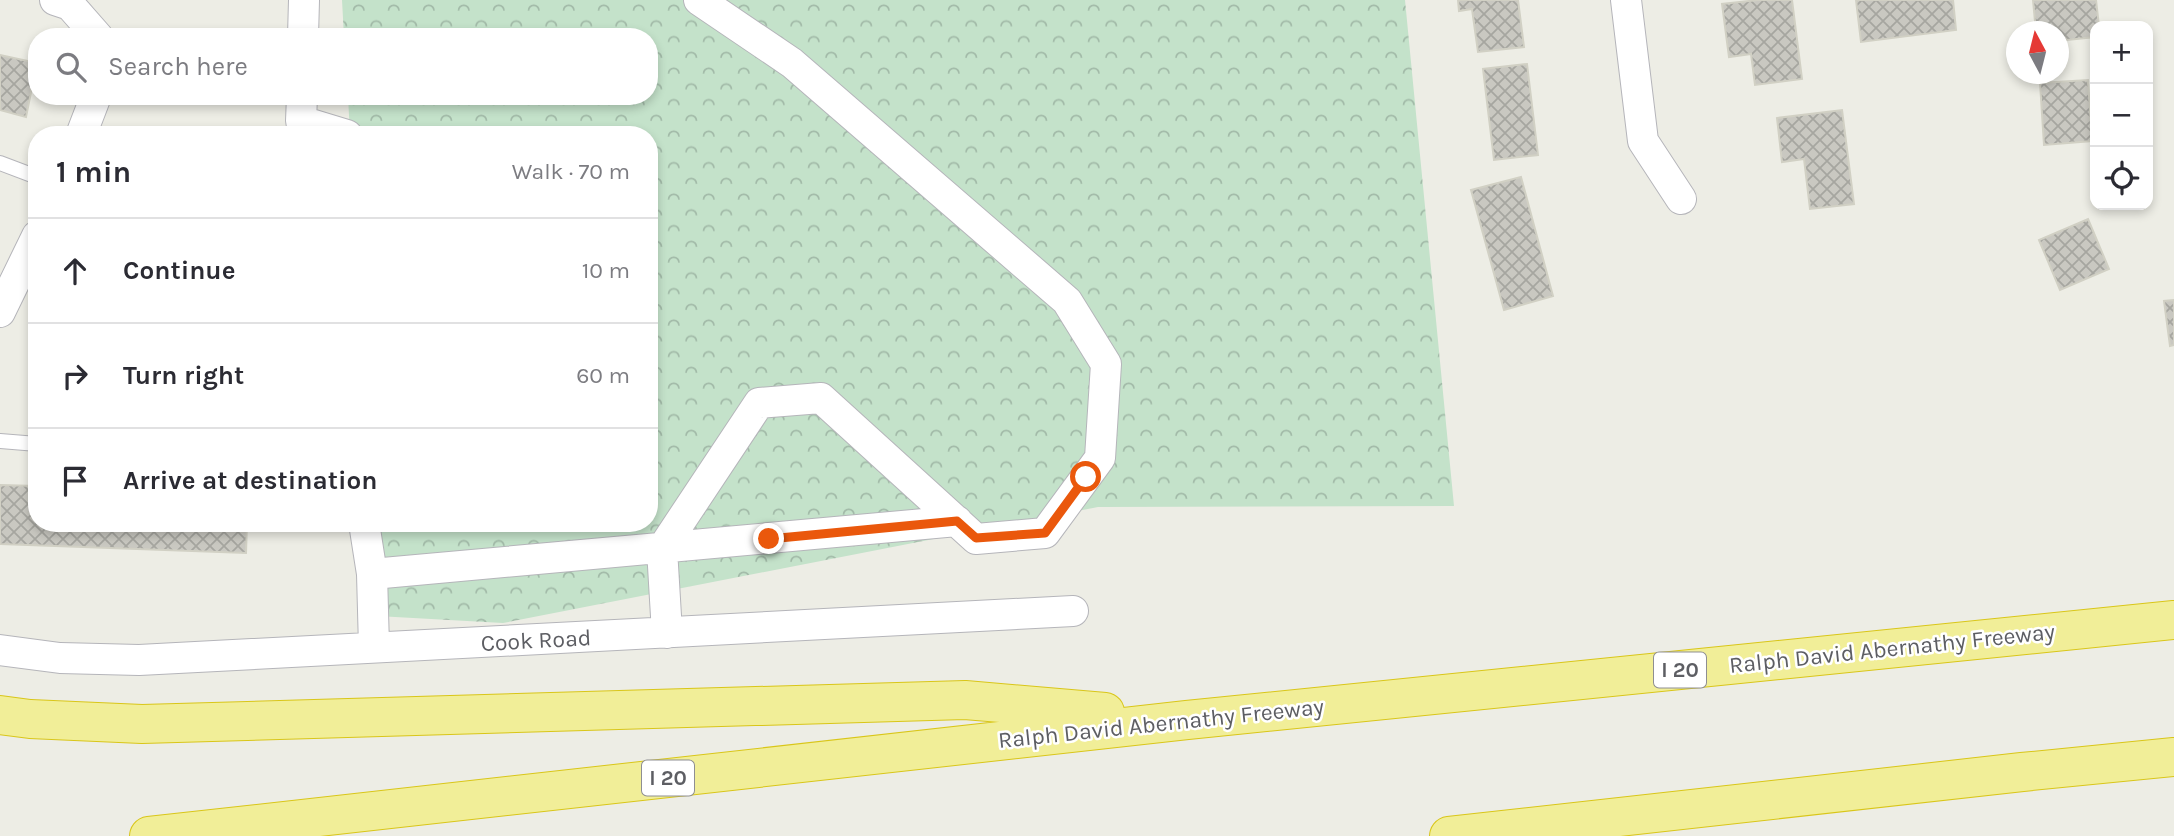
<!DOCTYPE html>
<html lang="en">
<head>
<meta charset="utf-8">
<style>
  body { margin:0; font-family:Karla,sans-serif; background:#f2f2f3; color:#2b2b33 }
  .controls { position:absolute; right:21px; top:21px; display:grid; overflow:hidden; border-radius:14px; box-shadow:0 4px 10px #0003 }
  .controls button { width:63px; height:63px; display:grid; place-items:center; padding:0; border:0; border-bottom:2px solid #e1e1e2; background:#fff; color:#2b2b33; font:35px sans-serif }
  .compass { position:absolute; left:2006px; top:21px; width:63px; height:63px; border-radius:50%; background:#fff; box-shadow:0 4px 10px #0003; rotate:353deg }
  .stop { position:absolute; width:21px; height:21px; margin:-16px; border:5px solid #ea580c; border-radius:50%; background:#fff }
  .stop.end { background:#ea580c; border-color:#fff; box-shadow:0 2px 7px #0008 }
  .list { margin:0; padding:0; list-style:none }
  h2 { display:flex; justify-content:space-between; align-items:center; height:91px; margin:0; padding:0 28px; font-size:30px }
  h2 small { font-size:23px; font-weight:400; color:#7c7c81 }
  .list li { display:grid; grid-template-columns:46px 1fr auto; gap:21px; align-items:center; box-sizing:border-box; height:105px; padding:0 28px; border-top:2px solid #e1e1e2 }
  .list b { display:block; font-size:26px; white-space:nowrap }
  .list em { font-size:23px; font-style:normal; color:#7c7c81 }
  .icon { flex:none; width:38px; height:38px; fill:none; stroke:currentColor; stroke-width:2; stroke-linecap:round; stroke-linejoin:round }
  .map { position:relative; flex:none; width:2174px; height:836px; overflow:hidden }
  .search { position:absolute; background:#fff; box-shadow:0 4px 10px #0003; left:28px; top:28px; width:630px; height:77px; display:flex; align-items:center; gap:18px; box-sizing:border-box; padding:0 24px; border-radius:28px; color:#7c7c81; font-size:26px }
  .panel { position:absolute; background:#fff; box-shadow:0 4px 10px #0003; left:28px; top:126px; width:630px; height:406px; border-radius:28px }
  .map>svg:first-child { display:block }
</style>
</head>
<body>
<div class="map">
<svg width="2174" height="836" viewBox="0 0 2174 836">
  <defs>
    <pattern id="forest-crowns" width="20" height="18" patternUnits="userSpaceOnUse" patternTransform="scale(1.75)"><rect width="20" height="18" fill="#c4e2ca"/><path d="M2 6a3 3 0 1 1 6 0M12 15a3 3 0 1 1 6 0" fill="none" stroke="#a2baa8"/></pattern>
    <pattern id="building-cross-hatch" width="8" height="8" patternUnits="userSpaceOnUse" patternTransform="scale(1.75)"><rect width="8" height="8" fill="#c9c8c1"/><path d="M0 0l8 8M0 8l8-8" fill="none" stroke="#a6a6a0"/></pattern>
  </defs>
  <rect width="100%" height="100%" fill="#edede5"/>
  <!-- forest -->
  <path fill="url(#forest-crowns)" d="M342,0h1063l49,506 -356,1 -595,116 -126,-7 -5,-93h277v-388h-299l-2,-39h301v-59h-305z"/>
  <!-- building -->
  <path fill="url(#building-cross-hatch)" stroke="#d1d0c4" stroke-width="2" d="M1458,0h60l6,47 -46,5 -6,-43 -13,2z
    M1758,0h34l10,79 -47,6 -4,-31 -22,3 -7,-53z
    M1856,0h97l3,30 -95,12z
    M2033,0h63l3,26h-4v11l-37,4v-9h-22z
    M0,55l37,8 -11,54 -26,-7z
    M1527,64l11,91 -44,5 -11,-91z
    M2088,80l4,61 -48,4 -4,-62z
    M1842,110l12,94 -44,5 -6,-50 -22,3 -5,-44z
    M1521,177l32,119 -49,14 -33,-120z
    M2088,219l21,50 -49,21 -21,-50z
    M2174,300v45l-4,1 -6,-45z
    M0,485l37,1v37h210l-1,30 -246,-9z"/>
  <g fill="none" stroke-linecap="round" stroke-linejoin="round">
    <defs>
      <path id="service" d="M0,163l37,14
        M0,441l37,3"/>
      <path id="minor" d="M55,0l15,5 28,32
        M1626,0l17,141 38,58
        M303,37l1,-37
        M302,96l-1,25 46,14
        M81,135l15,-39
        M0,312l37,-76
        M364,523l8,51
        M667,633l-5,-84 97,-146 62,-5 155,141 69,-6 55,-75 6,-94 -39,-63 -275,-238 -93,-63
        M374,647l-2,-73 585,-53
        M0,650l60,8 79,2 934,-49"/>
      <path id="motorway" d="M0,715l30,4 112,5 823,-24 140,12
        M149,836l1038,-116 987,-100
        M1449,836l573,-64 152,-15"/>
    </defs>
    <!-- service casing -->
    <use href="#service" stroke="#b5b5ba" stroke-width="16"/>
    <!-- minor casing -->
    <use href="#minor" stroke="#b5b5ba" stroke-width="32"/>
    <!-- motorway casing -->
    <use href="#motorway" stroke="#d9c619" stroke-width="40"/>
    <!-- service -->
    <use href="#service" stroke="#fff" stroke-width="14"/>
    <!-- minor -->
    <use href="#minor" stroke="#fff" stroke-width="30"/>
    <!-- motorway -->
    <use href="#motorway" stroke="#f1ee98" stroke-width="38"/>
  </g>
  <g fill="none" stroke-linecap="round" stroke-linejoin="round">
    <!-- route -->
    <path stroke="#ea580c" stroke-width="9" d="M769,539l188,-18 19,17 69,-5 41,-56"/>
  </g>
  <g text-anchor="middle" stroke-width="5" stroke-linejoin="round" paint-order="stroke">
    <!-- shield labels -->
    <g fill="#fff" stroke="#8e8e92" stroke-width="2">
      <rect x="1654" y="652.5" width="52" height="35" rx="5"/>
      <rect x="642" y="760.5" width="52" height="35" rx="5"/>
    </g>
    <g font-size="21" font-weight="bold" fill="#5d5e63">
      <text x="1680" y="677">I 20</text>
      <text x="668" y="785">I 20</text>
    </g>
    <!-- street labels -->
    <g font-size="23" fill="#5d5e63" stroke="#fff">
      <text transform="translate(536 640) rotate(-3)" y="8">Cook Road</text>
      <text transform="translate(1892 648) rotate(-6)" y="8">Ralph David Abernathy Freeway</text>
      <text transform="translate(1161 723) rotate(-6)" y="8">Ralph David Abernathy Freeway</text>
    </g>
  </g>
</svg>
<div class="controls">
<button>+</button>
<button>−</button>
<button><svg class="icon" aria-label="locate" viewBox="0 0 24 24"><circle cx="12" cy="12" r="6"/><path d="M12 2v4M12 18v4M2 12h4M18 12h4"/></svg></button>
</div>
<svg class="compass" viewBox="-18 -18 36 36"><path d="M0-13l5 13h-10z" fill="#e53935"/><path d="M0 13l5-13h-10z" fill="#7c7c81"/></svg>
<div class="stop" style="left:1086px;top:477px"></div>
<div class="stop end" style="left:769px;top:539px"></div>
<div class="search"><svg class="icon" aria-label="search" viewBox="0 0 24 24"><circle cx="10" cy="10" r="6"/><path d="M15 15l6 6"/></svg>Search here</div>
<section class="panel">
<h2>1 min<small>Walk · 70 m</small></h2>
<ul class="list">
<li><svg class="icon" aria-label="ahead" viewBox="0 0 24 24"><path d="M12 20V5M6 11l6-6 6 6"/></svg><div><b>Continue</b></div><em>10 m</em></li>
<li><svg class="icon" aria-label="right" viewBox="0 0 24 24"><path d="M7 20v-9h11M14 6l5 5-5 5"/></svg><div><b>Turn right</b></div><em>60 m</em></li>
<li><svg class="icon" aria-label="arrive" viewBox="0 0 24 24"><path d="M6 21V4h12l-3 4 3 4H6"/></svg><div><b>Arrive at destination</b></div></li>
</ul>
</section>
</div>
</body>
</html>
